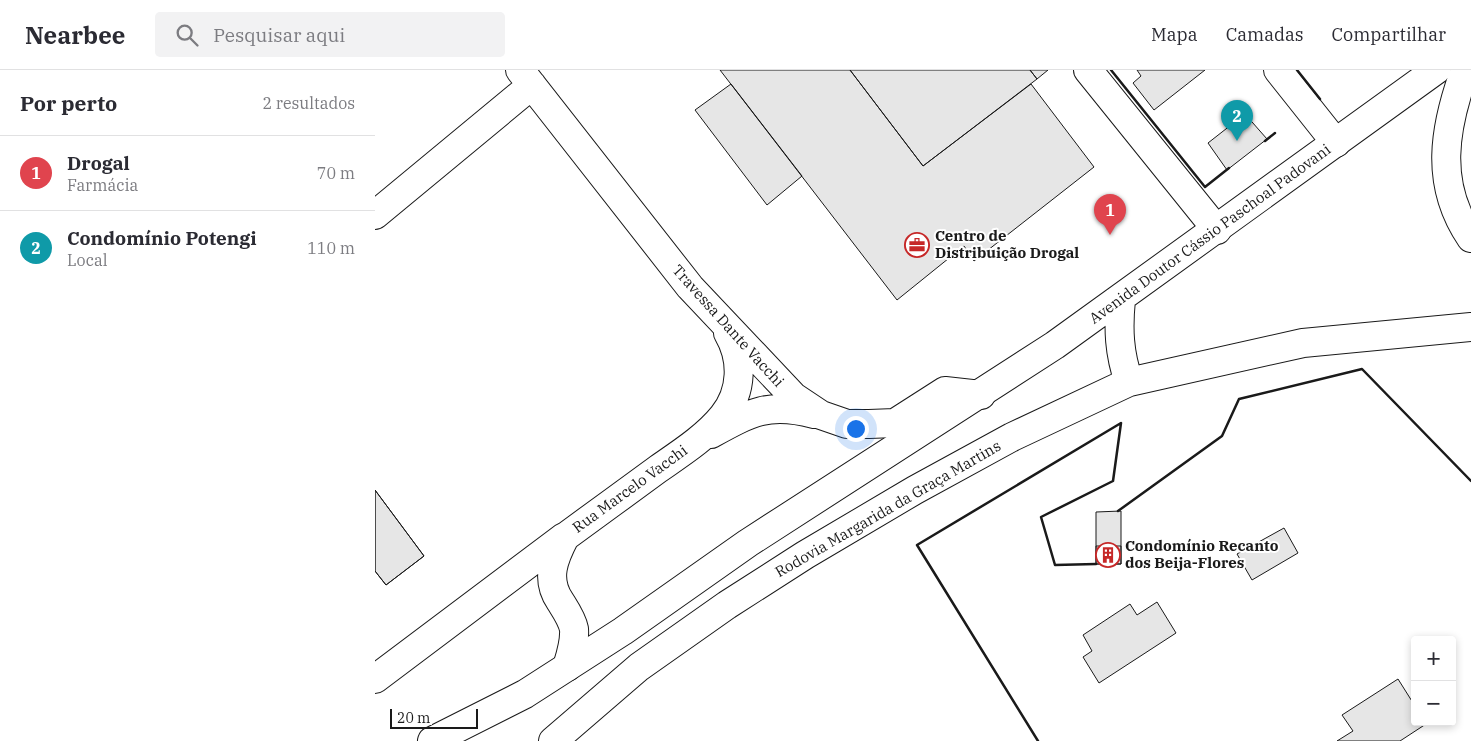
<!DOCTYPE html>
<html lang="pt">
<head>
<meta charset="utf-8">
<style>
  body { margin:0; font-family:"IBM Plex Serif",serif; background:#f2f2f3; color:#2b2b33 }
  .controls { position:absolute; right:15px; bottom:15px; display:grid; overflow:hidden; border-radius:5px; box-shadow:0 2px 8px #0003 }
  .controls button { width:45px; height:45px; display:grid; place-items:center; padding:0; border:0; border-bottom:1px solid #e1e1e2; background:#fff; color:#2b2b33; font:25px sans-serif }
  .scale { position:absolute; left:15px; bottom:12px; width:88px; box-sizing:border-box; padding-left:5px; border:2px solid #1a1a1a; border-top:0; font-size:14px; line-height:18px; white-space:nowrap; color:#1a1a1a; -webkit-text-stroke:4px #fff; paint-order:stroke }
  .you { position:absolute; left:480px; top:358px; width:18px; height:18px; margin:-12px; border:4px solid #fff; border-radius:50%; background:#1a73e8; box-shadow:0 0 0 8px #1a73e833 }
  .badge { display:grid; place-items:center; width:32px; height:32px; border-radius:50%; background:#c62828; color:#fff; font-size:16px; font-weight:700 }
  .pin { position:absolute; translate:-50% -41px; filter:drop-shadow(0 1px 2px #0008) }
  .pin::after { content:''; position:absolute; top:26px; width:18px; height:15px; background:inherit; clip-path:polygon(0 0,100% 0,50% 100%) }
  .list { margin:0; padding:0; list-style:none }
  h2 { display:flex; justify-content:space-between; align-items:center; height:65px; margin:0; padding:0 20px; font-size:21px }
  h2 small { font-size:16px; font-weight:400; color:#7c7c81 }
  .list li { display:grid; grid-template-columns:32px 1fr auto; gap:15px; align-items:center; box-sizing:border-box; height:75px; padding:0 20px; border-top:1px solid #e1e1e2 }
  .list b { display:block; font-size:19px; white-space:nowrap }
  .list p { margin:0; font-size:16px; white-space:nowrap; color:#7c7c81 }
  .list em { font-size:16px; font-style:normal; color:#7c7c81 }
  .icon { flex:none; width:28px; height:28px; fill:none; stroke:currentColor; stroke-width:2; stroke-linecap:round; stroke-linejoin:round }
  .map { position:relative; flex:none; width:1096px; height:671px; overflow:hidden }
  header { display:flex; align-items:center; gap:30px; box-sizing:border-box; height:70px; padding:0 25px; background:#fff; border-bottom:1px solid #e1e1e2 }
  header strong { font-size:24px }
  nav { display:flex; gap:28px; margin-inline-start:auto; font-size:18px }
  .search { width:350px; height:45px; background:#f2f2f3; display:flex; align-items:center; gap:12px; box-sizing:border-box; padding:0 18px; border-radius:5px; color:#7c7c81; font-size:19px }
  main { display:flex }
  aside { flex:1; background:#fff }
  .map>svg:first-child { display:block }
</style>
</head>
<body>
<header>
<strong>Nearbee</strong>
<div class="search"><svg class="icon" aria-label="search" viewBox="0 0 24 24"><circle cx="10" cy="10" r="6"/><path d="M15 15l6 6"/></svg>Pesquisar aqui</div>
<nav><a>Mapa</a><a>Camadas</a><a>Compartilhar</a></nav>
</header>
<main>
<aside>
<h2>Por perto<small>2 resultados</small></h2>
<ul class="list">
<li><span class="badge" style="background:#e0444e">1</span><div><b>Drogal</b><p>Farmácia</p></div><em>70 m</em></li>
<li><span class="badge" style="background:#0f9aa8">2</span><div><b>Condomínio Potengi</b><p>Local</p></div><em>110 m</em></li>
</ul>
</aside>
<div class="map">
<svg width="1096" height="671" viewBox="0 0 1096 671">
  <rect width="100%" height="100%" fill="#fff"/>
  <!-- building -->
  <path fill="#e6e6e6" stroke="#1a1a1a" d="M345,0h130l73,96 108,-82 63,83 -120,94 -10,-15 -67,54z
    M475,0h180l7,9 -114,87z
    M655,0h18l-11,9z
    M762,0h68l-51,40 -21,-27 8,-7z
    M356,14l71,92 -35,29 -72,-95z
    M870,44l22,25 -40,31 -19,-27z
    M0,420l49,66 -38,29 -11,-14z
    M0,420l49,66 -38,29 -11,-14z
    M746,441v53h-25v-52z
    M909,458l14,25 -46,27 -15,-26z
    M721,476h25v18h-25z
    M782,532l19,31 -77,50 -16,-26 9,-6 -9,-16 47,-31 7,11z
    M1023,609l17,27v16l11,2 -26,17h-63l16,-10 -11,-16z"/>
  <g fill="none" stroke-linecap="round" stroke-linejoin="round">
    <defs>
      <path id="minor" d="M145,0l170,217 104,110 27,18 26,9h22l26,-1 50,-32 36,4
        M713,0l129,160
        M903,0l58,73
        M0,145l157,-130
        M336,364c40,-22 58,-32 103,-20
        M192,597c4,-13 8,-25 7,-38 -2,-10 -9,-20 -14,-28 -15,-22 -6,-43 5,-64 31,-23 62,-45 93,-68 23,-16 48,-32 65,-53 20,-25 20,-57 5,-83
        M0,609l189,-142"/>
      <path id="major" d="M1090,0c-21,58 -31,114 6,168
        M746,229c-3,30 -2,54 8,83
        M57,671l93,-47 98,-63 125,-88 307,-198 381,-275
        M178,671l86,-74 88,-62 78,-50 110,-65 97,-53 117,-55 174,-39 168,-16"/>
    </defs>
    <!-- minor casing -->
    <use href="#minor" stroke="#1a1a1a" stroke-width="30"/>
    <!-- major casing -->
    <use href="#major" stroke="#1a1a1a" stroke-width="30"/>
    <!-- minor -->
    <use href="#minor" stroke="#fff" stroke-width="28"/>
    <!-- major -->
    <use href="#major" stroke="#fff" stroke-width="28"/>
    <!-- wall -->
    <path stroke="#1a1a1a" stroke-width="2.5" d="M736,0l94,117 24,-19
      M922,0l23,29
      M890,71l10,-8
      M743,441l104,-75 17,-37 123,-30 109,112
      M663,671l-121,-196 204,-122 -8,58 -72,36 14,48 41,-1"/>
  </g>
  <!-- icons -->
  <defs>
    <symbol id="office-ring" viewBox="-11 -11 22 22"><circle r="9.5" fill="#fff" stroke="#c62828" stroke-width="1.5"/><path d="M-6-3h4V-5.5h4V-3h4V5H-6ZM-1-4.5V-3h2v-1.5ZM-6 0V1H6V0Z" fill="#c62828"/></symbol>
    <symbol id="building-ring" viewBox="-11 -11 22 22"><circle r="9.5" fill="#fff" stroke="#c62828" stroke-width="1.5"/><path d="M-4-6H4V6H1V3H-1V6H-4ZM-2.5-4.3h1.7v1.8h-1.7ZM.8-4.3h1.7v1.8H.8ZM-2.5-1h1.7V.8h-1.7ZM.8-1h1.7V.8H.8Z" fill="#c62828"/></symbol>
  </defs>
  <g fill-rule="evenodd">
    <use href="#office-ring" x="528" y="161" width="28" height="28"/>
    <use href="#building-ring" x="719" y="471" width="28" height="28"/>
  </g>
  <g text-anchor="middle" stroke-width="4" stroke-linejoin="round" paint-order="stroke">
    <!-- street labels -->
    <g font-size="15" fill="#1a1a1a" stroke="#fff">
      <text transform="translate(835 164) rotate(-36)" y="5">Avenida Doutor Cássio Paschoal Padovani</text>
      <text transform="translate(353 256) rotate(48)" y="5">Travessa Dante Vacchi</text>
      <text transform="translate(255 419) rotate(-36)" y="5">Rua Marcelo Vacchi</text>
      <text transform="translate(513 439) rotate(-30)" y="5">Rodovia Margarida da Graça Martins</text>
    </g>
    <!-- poi labels -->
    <g font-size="15" font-weight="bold" fill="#1a1a1a" stroke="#fff" text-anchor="start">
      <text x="560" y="171">Centro de<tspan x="560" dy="17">Distribuição Drogal</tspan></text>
      <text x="750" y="481">Condomínio Recanto<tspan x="750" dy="17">dos Beija-Flores</tspan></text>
    </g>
  </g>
</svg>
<div class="controls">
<button>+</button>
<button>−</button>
</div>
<div class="scale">20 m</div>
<div class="you"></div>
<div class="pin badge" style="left:735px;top:165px;background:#e0444e">1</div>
<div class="pin badge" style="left:862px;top:71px;background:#0f9aa8">2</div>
</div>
</main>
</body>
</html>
